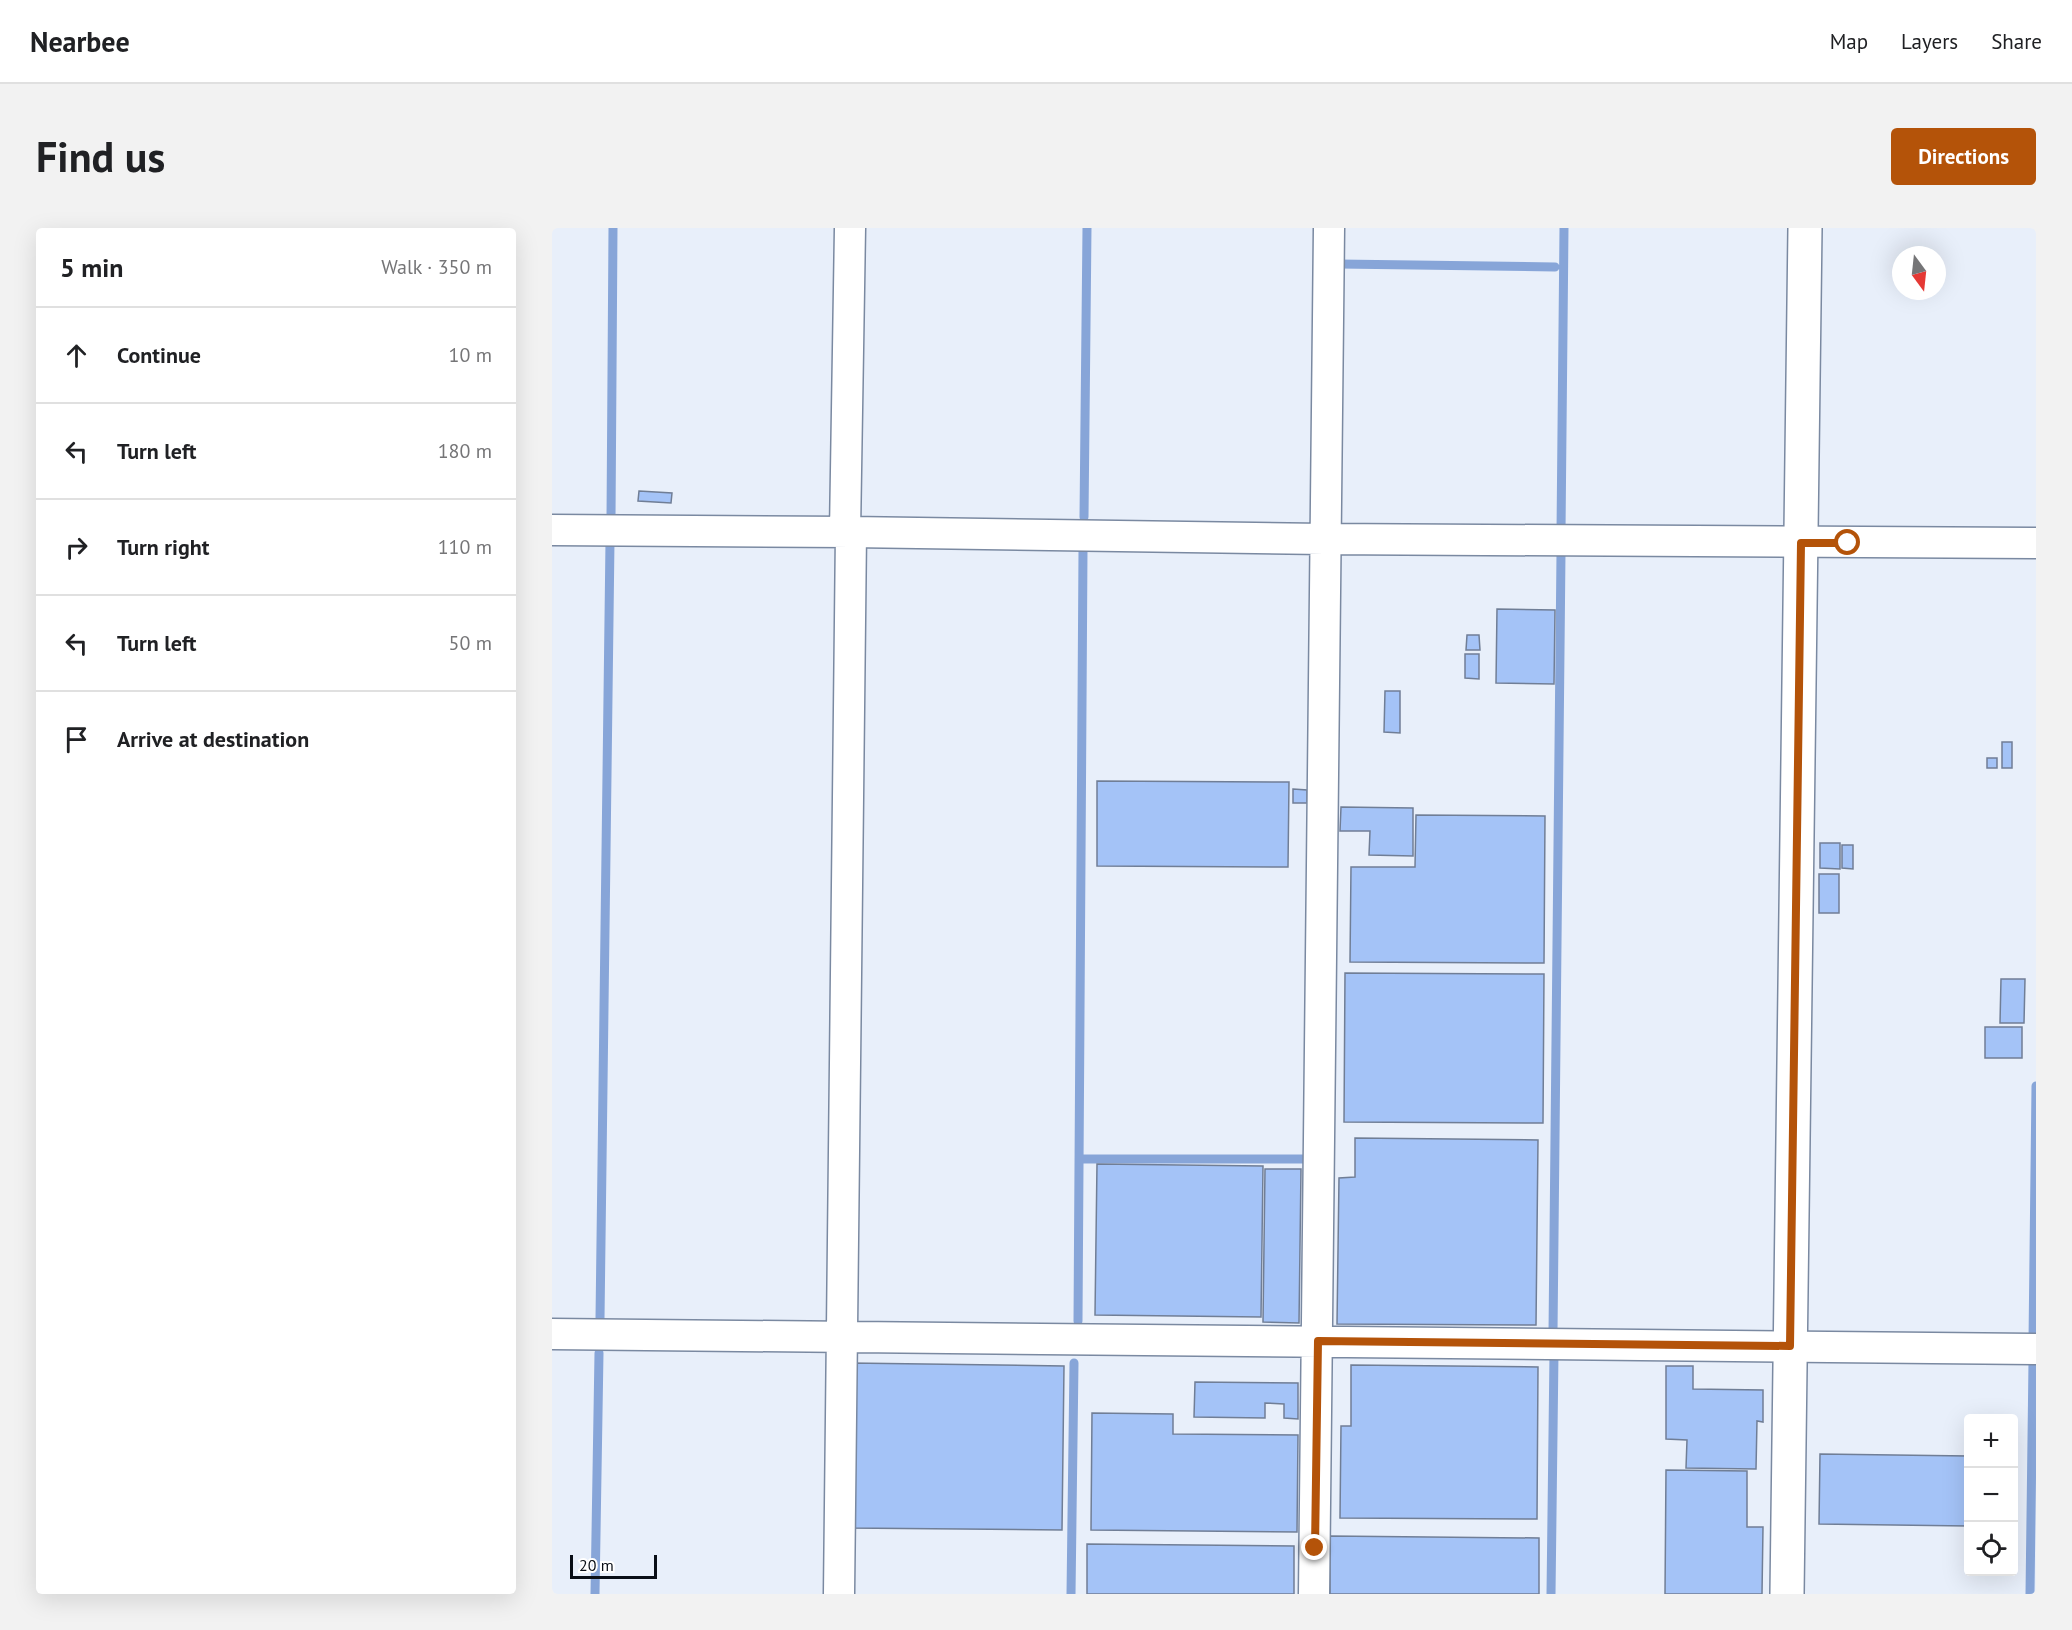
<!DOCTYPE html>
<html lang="en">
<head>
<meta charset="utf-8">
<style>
  body { margin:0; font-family:"PT Sans",sans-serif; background:#f2f2f2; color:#202124 }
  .controls { position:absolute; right:18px; bottom:18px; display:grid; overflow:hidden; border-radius:6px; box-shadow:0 6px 24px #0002 }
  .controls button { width:54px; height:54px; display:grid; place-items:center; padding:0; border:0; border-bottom:2px solid #e0e0e0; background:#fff; color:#202124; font:30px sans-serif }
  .compass { position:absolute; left:1340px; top:18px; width:54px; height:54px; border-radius:50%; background:#fff; box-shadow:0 6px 24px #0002; rotate:165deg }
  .scale { position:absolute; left:18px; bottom:15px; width:87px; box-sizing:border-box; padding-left:6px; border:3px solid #090e16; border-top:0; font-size:16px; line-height:21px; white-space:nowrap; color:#090e16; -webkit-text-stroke:4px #fff; paint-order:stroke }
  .stop { position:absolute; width:18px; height:18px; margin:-14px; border:4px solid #b45309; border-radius:50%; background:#fff }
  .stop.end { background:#b45309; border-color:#fff; box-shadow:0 2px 6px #0008 }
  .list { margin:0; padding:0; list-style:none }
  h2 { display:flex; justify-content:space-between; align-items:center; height:78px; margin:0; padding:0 24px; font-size:26px }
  h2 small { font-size:20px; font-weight:400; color:#757577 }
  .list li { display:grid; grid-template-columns:39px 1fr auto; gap:18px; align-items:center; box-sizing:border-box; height:96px; padding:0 24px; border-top:2px solid #e0e0e0 }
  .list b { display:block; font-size:22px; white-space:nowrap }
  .list em { font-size:20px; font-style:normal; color:#757577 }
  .icon { flex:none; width:33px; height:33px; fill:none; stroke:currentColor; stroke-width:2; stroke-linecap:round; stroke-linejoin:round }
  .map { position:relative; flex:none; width:1484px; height:1366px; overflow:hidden; border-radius:6px }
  header { display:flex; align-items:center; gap:36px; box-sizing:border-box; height:84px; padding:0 30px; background:#fff; border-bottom:2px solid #e0e0e0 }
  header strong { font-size:28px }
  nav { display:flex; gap:33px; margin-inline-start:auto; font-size:21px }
  .intro { display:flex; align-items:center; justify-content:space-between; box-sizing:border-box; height:144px; padding:0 36px }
  h1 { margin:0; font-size:42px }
  .button { padding:15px 27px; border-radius:6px; background:#b45309; color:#fff; font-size:21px; font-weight:700 }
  main { display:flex; gap:36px; padding:0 36px }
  aside { flex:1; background:#fff; border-radius:6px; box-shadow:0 6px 24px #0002 }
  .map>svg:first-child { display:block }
</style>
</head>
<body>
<header>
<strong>Nearbee</strong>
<nav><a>Map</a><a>Layers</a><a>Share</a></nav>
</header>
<div class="intro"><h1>Find us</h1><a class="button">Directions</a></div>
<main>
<aside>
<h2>5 min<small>Walk · 350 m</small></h2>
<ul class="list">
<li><svg class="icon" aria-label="ahead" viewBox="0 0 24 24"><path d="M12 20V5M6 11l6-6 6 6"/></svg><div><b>Continue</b></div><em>10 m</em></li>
<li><svg class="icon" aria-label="left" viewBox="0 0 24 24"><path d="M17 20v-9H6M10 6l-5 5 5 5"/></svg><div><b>Turn left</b></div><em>180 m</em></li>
<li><svg class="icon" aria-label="right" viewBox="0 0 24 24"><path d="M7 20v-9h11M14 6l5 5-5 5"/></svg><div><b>Turn right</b></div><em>110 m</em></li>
<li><svg class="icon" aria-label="left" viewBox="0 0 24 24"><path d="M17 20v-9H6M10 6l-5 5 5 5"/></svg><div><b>Turn left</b></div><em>50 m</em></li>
<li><svg class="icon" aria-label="arrive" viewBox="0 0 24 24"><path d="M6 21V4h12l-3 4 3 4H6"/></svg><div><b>Arrive at destination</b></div></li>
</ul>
</aside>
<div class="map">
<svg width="1484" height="1366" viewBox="0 0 1484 1366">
  <rect width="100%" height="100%" fill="#e8effa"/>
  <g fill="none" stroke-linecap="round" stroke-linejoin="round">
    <!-- stream -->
    <path stroke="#87a5d8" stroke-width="9" d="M787,36l216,3
      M532,289l3,-289
      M59,290l2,-290
      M1009,304l3,-304
      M527,931h224
      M48,1091l10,-778
      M526,1093l5,-771
      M1001,1105l8,-780
      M1481,1113l3,-255
      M43,1366l4,-241
      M519,1366l3,-231
      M999,1366l3,-241
      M1478,1366l3,-233"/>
  </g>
  <!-- building -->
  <path fill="#a4c3f7" stroke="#707e96" stroke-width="1.5" d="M87,263l33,2 -1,10 -33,-2z
    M945,381l58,1 -1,74 -58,-1z
    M915,407h12l1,15h-14z
    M913,426h14v25l-14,-1z
    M833,463h15v42l-16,-1z
    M1450,514h10v26h-10z
    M1435,530h10v10h-10z
    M545,553l192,1 -1,85 -191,-1z
    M741,561l14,1v13h-14z
    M789,579l72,1v48l-44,-1 1,-24h-30z
    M864,587l129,1 -1,147 -194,-1 1,-95h64z
    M1268,615h20v26l-20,-1z
    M1290,617h11v24l-11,-1z
    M1267,646h20v39h-20z
    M793,745l199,1 -1,149 -199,-1z
    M1449,751h24l-1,44h-24z
    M1433,799h37v31h-37z
    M803,910l183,2 -2,185 -199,-1 2,-146 16,-1z
    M545,936l166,2 -2,151 -166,-2z
    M713,941h36l-2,154 -36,-1z
    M298,1135l214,3 -2,164 -214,-2z
    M799,1137l187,2 -1,152 -197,-1 1,-92h10z
    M1114,1138h27v23l70,1v32l-6,-1 -1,48 -70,-1 1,-28 -21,-1z
    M643,1154l103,1v36l-14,-1v-14l-19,-1v15l-71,-1z
    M540,1185l81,1v20l125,1 -1,97 -206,-2z
    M1268,1226l148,2v70l-149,-2z
    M1462,1228h3l-2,70h-1z
    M1114,1242l81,1v56h16l-1,67h-97z
    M778,1308l209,2v56h-209z
    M535,1316l207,2v48h-207z"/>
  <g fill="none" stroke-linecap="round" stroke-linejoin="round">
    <defs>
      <path id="street" d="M0,302l299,2 473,7 712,4
        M293,304l5,-304
        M0,1106l1484,15
        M287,1366l12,-1062
        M762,1366l15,-1366"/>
      <path id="secondary" d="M1235,1366l18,-1366"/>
    </defs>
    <!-- street casing -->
    <use href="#street" stroke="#7a89a1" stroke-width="33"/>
    <!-- secondary casing -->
    <use href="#secondary" stroke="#7a89a1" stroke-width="36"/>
    <!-- street -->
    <use href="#street" stroke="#fff" stroke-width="30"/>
    <!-- secondary -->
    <use href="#secondary" stroke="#fff" stroke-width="33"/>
  </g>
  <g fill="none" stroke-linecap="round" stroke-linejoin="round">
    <!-- route -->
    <path stroke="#b45309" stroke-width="8" d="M763,1320l3,-207 472,5 11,-803h47"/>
  </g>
</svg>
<div class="controls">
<button>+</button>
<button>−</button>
<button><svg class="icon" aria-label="locate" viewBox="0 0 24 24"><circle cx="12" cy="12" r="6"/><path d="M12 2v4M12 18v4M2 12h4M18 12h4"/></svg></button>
</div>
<svg class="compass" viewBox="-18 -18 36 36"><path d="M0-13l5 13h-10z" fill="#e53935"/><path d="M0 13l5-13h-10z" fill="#757577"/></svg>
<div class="scale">20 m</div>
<div class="stop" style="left:1296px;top:315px"></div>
<div class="stop end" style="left:763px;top:1320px"></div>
</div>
</main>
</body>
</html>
